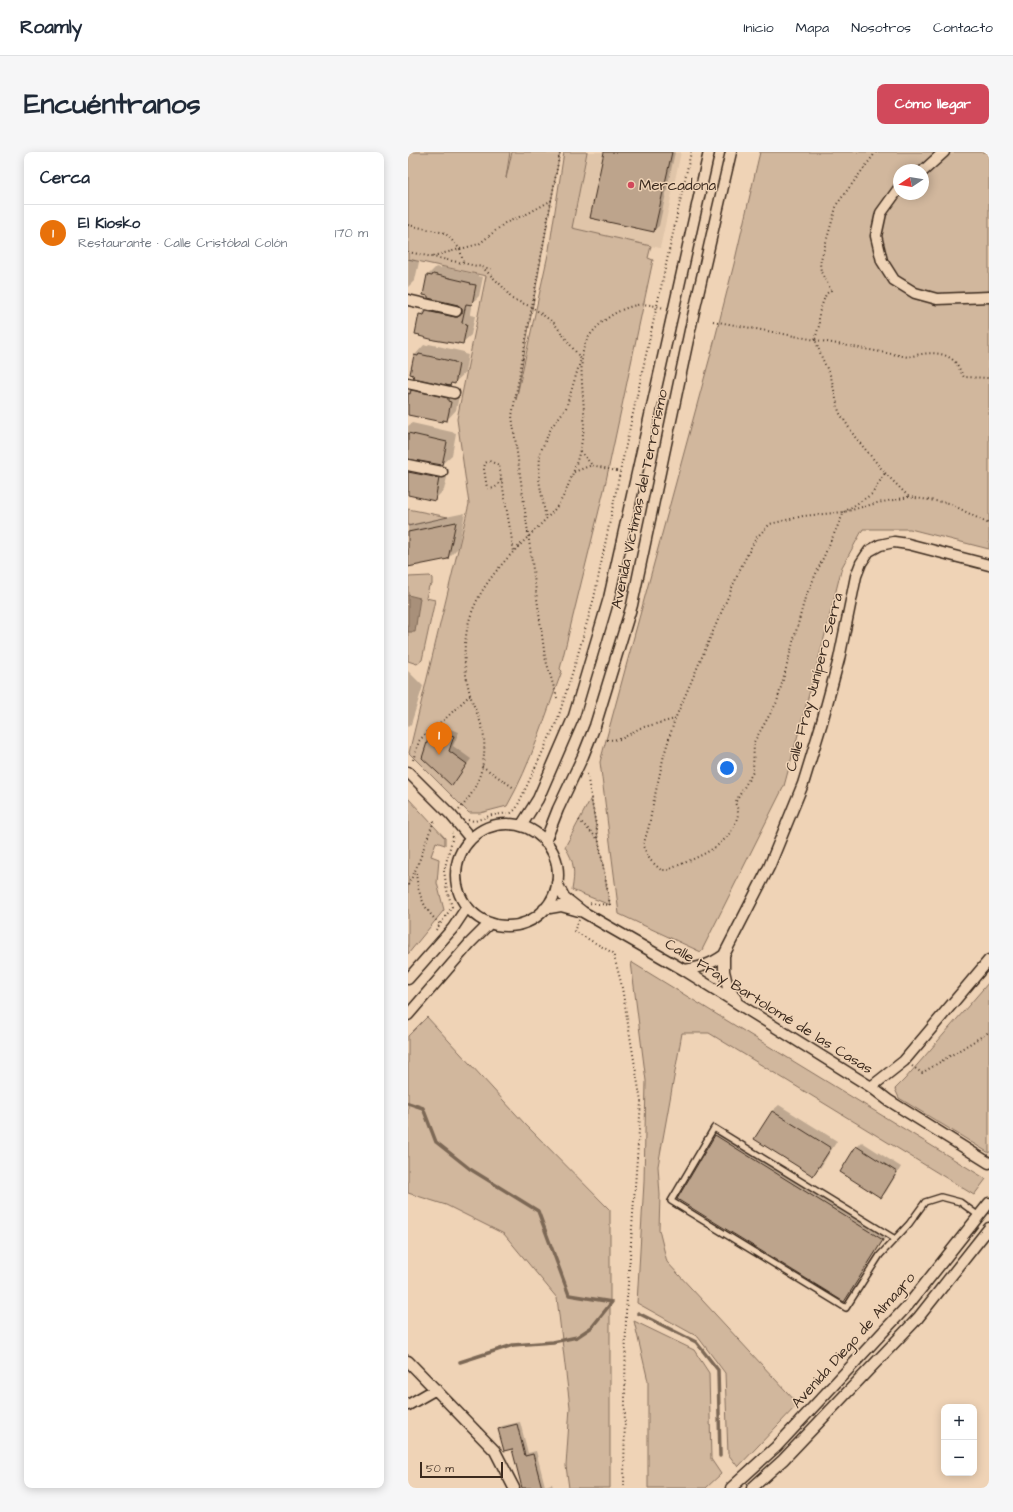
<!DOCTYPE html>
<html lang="es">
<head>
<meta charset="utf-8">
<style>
  body { margin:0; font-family:"Architects Daughter",sans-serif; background:#f6f6f7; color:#1f2937 }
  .controls { position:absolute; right:12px; bottom:12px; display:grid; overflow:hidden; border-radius:8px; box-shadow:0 2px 10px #0003 }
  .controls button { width:36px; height:36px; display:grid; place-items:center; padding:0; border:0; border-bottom:1px solid #e0e1e3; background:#fff; color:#1f2937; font:20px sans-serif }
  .compass { position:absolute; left:485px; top:12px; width:36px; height:36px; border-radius:50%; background:#fff; box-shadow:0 2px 10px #0003; rotate:258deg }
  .scale { position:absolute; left:12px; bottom:10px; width:83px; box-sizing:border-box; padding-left:4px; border:2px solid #3b2a1e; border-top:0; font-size:11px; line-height:14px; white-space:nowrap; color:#3b2a1e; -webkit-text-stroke:3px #efd3b6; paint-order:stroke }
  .you { position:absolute; left:319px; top:616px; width:14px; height:14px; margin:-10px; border:3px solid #fff; border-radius:50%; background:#1a73e8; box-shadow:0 0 0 6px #1a73e833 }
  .badge { display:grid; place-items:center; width:26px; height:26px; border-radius:50%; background:#d1495b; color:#fff; font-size:13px; font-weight:700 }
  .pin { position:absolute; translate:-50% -33px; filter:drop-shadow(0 1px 2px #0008) }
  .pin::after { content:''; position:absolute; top:21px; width:14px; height:12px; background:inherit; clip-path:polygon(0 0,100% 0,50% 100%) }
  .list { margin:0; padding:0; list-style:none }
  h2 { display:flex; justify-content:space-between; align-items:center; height:52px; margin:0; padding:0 16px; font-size:17px }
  h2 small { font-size:13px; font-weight:400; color:#747a83 }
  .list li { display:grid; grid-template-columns:26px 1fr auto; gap:12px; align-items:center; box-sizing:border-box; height:56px; padding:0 16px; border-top:1px solid #e0e1e3 }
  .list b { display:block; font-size:15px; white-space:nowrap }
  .list p { margin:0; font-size:13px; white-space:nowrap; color:#747a83 }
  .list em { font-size:13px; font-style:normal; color:#747a83 }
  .map { position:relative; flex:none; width:581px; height:1336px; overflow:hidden; border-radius:8px }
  header { display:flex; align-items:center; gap:24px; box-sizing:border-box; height:56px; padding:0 20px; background:#fff; border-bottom:1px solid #e0e1e3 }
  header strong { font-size:19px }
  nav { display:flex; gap:22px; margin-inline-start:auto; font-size:14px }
  .intro { display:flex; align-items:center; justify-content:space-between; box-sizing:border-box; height:96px; padding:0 24px }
  h1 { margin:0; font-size:28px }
  .button { padding:10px 18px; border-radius:8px; background:#d1495b; color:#fff; font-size:14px; font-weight:700 }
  main { display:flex; gap:24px; padding:0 24px }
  aside { flex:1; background:#fff; border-radius:8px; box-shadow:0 2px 10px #0003 }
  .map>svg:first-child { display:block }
</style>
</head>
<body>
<header>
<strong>Roamly</strong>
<nav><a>Inicio</a><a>Mapa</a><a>Nosotros</a><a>Contacto</a></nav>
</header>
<div class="intro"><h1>Encuéntranos</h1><a class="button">Cómo llegar</a></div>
<main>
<aside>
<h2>Cerca<small></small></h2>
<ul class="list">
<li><span class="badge" style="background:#e8710a">1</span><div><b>El Kiosko</b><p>Restaurante · Calle Cristóbal Colón</p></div><em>170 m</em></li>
</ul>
</aside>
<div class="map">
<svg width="581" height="1336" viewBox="0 0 581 1336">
  <rect width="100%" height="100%" fill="#efd3b6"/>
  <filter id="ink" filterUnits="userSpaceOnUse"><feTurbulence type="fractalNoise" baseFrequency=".025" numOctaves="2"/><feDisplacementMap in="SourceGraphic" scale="8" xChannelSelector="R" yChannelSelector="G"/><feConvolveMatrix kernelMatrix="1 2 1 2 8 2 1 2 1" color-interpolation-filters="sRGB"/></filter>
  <g filter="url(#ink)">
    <!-- built -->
    <path fill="#e0c5a9" d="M179,0h94l-21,96 -89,-20z"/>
    <!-- green -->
    <path fill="#d1b79d" stroke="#86705e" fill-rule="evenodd" d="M0,0h102l-4,26 6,-26h48l-44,248 33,-150 15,-98h23l-15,76 79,18 -3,12 5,2 -49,230 -44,179 2,2c-17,45 -31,93 -55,135l-27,7h-11l-60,-60 60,-249 -12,-85 29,-143 -78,-17z
      M352,0h229v397l-79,-20h-47l-21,38 -21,83 -37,136 -83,166 -82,-38 -19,-152 113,-416 21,-82zM491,18h24v24h-24z
      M0,357l40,8 -40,9z
      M22,424l2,2v7l-3,1 -3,12 9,2 -13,60 -5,4 -9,-3v-84z
      M0,646l37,40v7l-9,-3 -5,14 8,3 -2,24 7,27 -36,44z
      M183,646l19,107 -38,-15c3,-17 3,-28 -7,-43z
      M223,810l355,217 -12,16 -265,-162h-27l-24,133 2,29 -1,35 8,32 131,142 -60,63 -10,-13 -3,-81 -27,-36 -61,-34 7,-121 2,-101z
      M581,830v171l-90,-55 -4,-9 10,-10z
      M19,865l98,107 85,86v278h-41l-3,-22 4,-59 -13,-109 -53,-64 -58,-29 -38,-12v-157z
      M226,1169l60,29 15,23 2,86 10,15 -15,14h-58v-107z"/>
    <!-- water -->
    <path fill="#a8907a" stroke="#7c6755" d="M0,443l12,3 -5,34h-7z"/>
    <!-- shadow -->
    <path fill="#0003" d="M197,0h70l-16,74 -5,4z
      M0,106l11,4 -4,18 -7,7z
      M28,115l4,1 2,-1 36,8v1l5,1 -4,19 -7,7 -2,10v2l5,1 -4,19 -9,8 -3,-1 -39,-27 8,-8 7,-4 29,6 -36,-34z
      M21,192l35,8v2l4,1 -3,18 -10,9h-3l-2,2 -39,-11 4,-18 9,-10 3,1z
      M13,229l36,8v3h3l-4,18 -9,10h-3l-2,1 -34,-7v-23l8,-7z
      M4,271l44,10 -4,22 -10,9 -30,-6 4,4 33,7 -5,21 -10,10 -26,-6v-68z
      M57,361l-7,35 -10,10 -40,8v-41z
      M0,519l15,15 -12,38 -3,3z
      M29,573l22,7 -6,14 18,13 -19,25 -20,-54z
      M371,953l58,36 -17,27 -7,6 -57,-36 16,-27z
      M313,979l166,104 -38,61 -5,5 -128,-165z
      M454,990l39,25 -15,25 -5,5 -24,-50z
      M112,1270l8,31 8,-2 9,35 7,-2 1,4h-23l-18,-41 -13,-18 3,-3z"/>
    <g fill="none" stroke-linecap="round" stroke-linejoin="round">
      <!-- stream -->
      <path stroke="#7c6755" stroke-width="3.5" d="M0,951l15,5 13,34 34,27 68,42 31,84 43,7 -20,25 -15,10 -24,5 -40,3 -53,17
        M230,1161l58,29 22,28 2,86"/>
    </g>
    <!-- building -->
    <path fill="#bda48c" stroke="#3b2a1e" d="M196,0h68l-18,80 -64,-14z
      M25,122l38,9 -1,1 6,1 -4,20 -6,-1 -4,18v1l5,1 -4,20 -5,-1v1l-24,-4 -15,-4 1,-1 -5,-1 4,-20 5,1 2,-4 29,6h3l4,-4v-4l-4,-4 -30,-7v-2l-5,-1 4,-20 5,1z
      M11,202l36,8v1l4,1 -4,20 -4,-1 -1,3 -36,-8 -1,-3 -3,-1 4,-19 4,1z
      M3,238l37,8v3l3,1 -4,19 -4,-1 -1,2 -34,-7v-22l2,1z
      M0,281l39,9 -5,23 -34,-6z
      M0,320l31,6 -4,23 -27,-6z
      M48,370l-8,37 -40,8v-35z
      M23,578l23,6 -5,15 18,13 -15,22 -30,-28z
      M364,959l59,37 -18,28 -59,-37z
      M307,983l168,105 -39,62 -167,-103z
      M448,994l41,26 -16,26 -41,-26z
      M109,1272l8,32 8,-2 9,34h-20l-10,-39 -8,2 -6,-22z"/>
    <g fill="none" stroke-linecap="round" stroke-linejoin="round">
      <defs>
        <path id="lane" d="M487,1087l-181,-111 -43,73 175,107 34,-53 29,-31 16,-22 16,-5 19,5 19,14"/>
        <path id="street" d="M515,19l21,-19
          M491,36l-18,25 -5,23 6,25 12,19 21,13 22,6 52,-2
          M0,148l48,11
          M0,231l46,10
          M0,313l34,7
          M0,620l43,43 20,24
          M48 723a51 51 0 1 1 102 0a51 51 0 1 1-102 0Z
          M113,674l17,-27 36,-83 35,-118 100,-446
          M137,690l13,-33 25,-53 12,-30 37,-121 61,-289 38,-164
          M149,731l7,14 19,15 101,58 187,117 33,-26 85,-101
          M136,757l17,-3 18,5
          M316,803v16l4,17 8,11
          M276,818c17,-3 26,-5 40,-15l45,-88 34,-83 19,-62 17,-63 17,-83 5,-13 8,-12 11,-6 14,-3 14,2 81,21
          M0,827l45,-51 14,-21
          M0,863l62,-72 20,-20
          M463,935l17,13 101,63
          M0,1209l87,90 19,37
          M0,1253l28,-16
          M323,1336l45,-41 133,-143 80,-101
          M344,1336l31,-28 135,-142 71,-90"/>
      </defs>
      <!-- lane casing -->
      <use href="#lane" stroke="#3b2a1e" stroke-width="8"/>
      <!-- street casing -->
      <use href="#street" stroke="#3b2a1e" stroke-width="13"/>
      <!-- path -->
      <path stroke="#3b2a1e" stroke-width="2" stroke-dasharray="1 3" stroke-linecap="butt" d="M468,0l-39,52 -17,59 1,9 10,18 -5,4 -7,19v13l-4,13 7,19 9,19 8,35 16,25 30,36 -13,21 -28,18 -39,86 -28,104 -23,40 -1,30 -18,31c5,9 3,14 -1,23 -12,25 -43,33 -66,44h-7l-11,-10 -7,-14 6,-20 4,-22 11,-49 11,-36 66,-152 15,-29 14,-14 33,-8 41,-4 33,-9 32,-6 40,6 40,21
        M0,73l37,8 15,16 19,-5 26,-21 24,-10 23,-13
        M0,100l84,17
        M25,104l27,-7 3,13
        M74,115l20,19 10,13 20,8 22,16 27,36 -15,49 -15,20 -11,25 -1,27 7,39
        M305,169l195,36c15,-4 36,-8 48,6 3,4 5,10 8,14l25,1
        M172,299l12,14
        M166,320l18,-7 28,7
        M477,321l24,24
        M93,328c-4,6 -6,10 -14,8l-3,-19 1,-6 4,-2 10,4 15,87
        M149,546l-12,-41 -33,-241 48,-264
        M199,588l14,-1 19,-11 35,-9
        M5,608l6,-19 11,-12 14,-9 26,-25
        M74,614l32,22
        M179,622l23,131 -22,-2
        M51,658c20,-21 29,-50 24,-79 -3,-13 -10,-25 -13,-37 -5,-18 -7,-40 -4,-58 6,-45 38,-75 68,-105 12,-12 24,-23 31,-38 9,-21 17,-44 19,-67 2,-24 -9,-68 4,-88 11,-16 29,-29 49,-33 8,-2 19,1 27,3
        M60,668l7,1 17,-6 19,-2 5,-4 41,-88 19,-60 18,-63 26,-126 71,-320
        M171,668l19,19
        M8,721c2,21 8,37 24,51
        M0,733c12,-21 17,-44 27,-66
        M171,768l-5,11 39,22 8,29 20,120 -15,210 -2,176
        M28,778l16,-23 -5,-17 -3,-19 9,-35 -1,-3
        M504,914l10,7 67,-41"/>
      <!-- lane -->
      <use href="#lane" stroke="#efd3b6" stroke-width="5"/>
      <!-- street -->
      <use href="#street" stroke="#efd3b6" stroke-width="10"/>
    </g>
  </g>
  <!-- markers -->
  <circle fill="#d1495b" stroke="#efd3b6" stroke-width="1.5" cx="223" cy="33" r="4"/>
  <g text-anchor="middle" stroke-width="3" stroke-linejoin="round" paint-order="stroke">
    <!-- poi labels -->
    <g font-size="15" fill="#3b2a1e" stroke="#efd3b6" text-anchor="start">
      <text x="231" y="38">Mercadona</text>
    </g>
    <!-- street labels -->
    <g font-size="15" fill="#3b2a1e" stroke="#efd3b6">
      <text transform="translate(231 347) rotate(-78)" y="5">Avenida Víctimas del Terrorismo</text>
      <text transform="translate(406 530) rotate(-75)" y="5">Calle Fray Junípero Serra</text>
      <text transform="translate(361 854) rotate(32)" y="5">Calle Fray Bartolomé de las Casas</text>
      <text transform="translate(445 1188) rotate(-48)" y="5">Avenida Diego de Almagro</text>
    </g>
  </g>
</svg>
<div class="controls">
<button>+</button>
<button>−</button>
</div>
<svg class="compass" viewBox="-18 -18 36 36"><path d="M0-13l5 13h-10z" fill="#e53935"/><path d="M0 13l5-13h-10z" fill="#747a83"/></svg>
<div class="scale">50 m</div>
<div class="you"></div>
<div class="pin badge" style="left:31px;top:603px;background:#e8710a">1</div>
</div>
</main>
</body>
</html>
